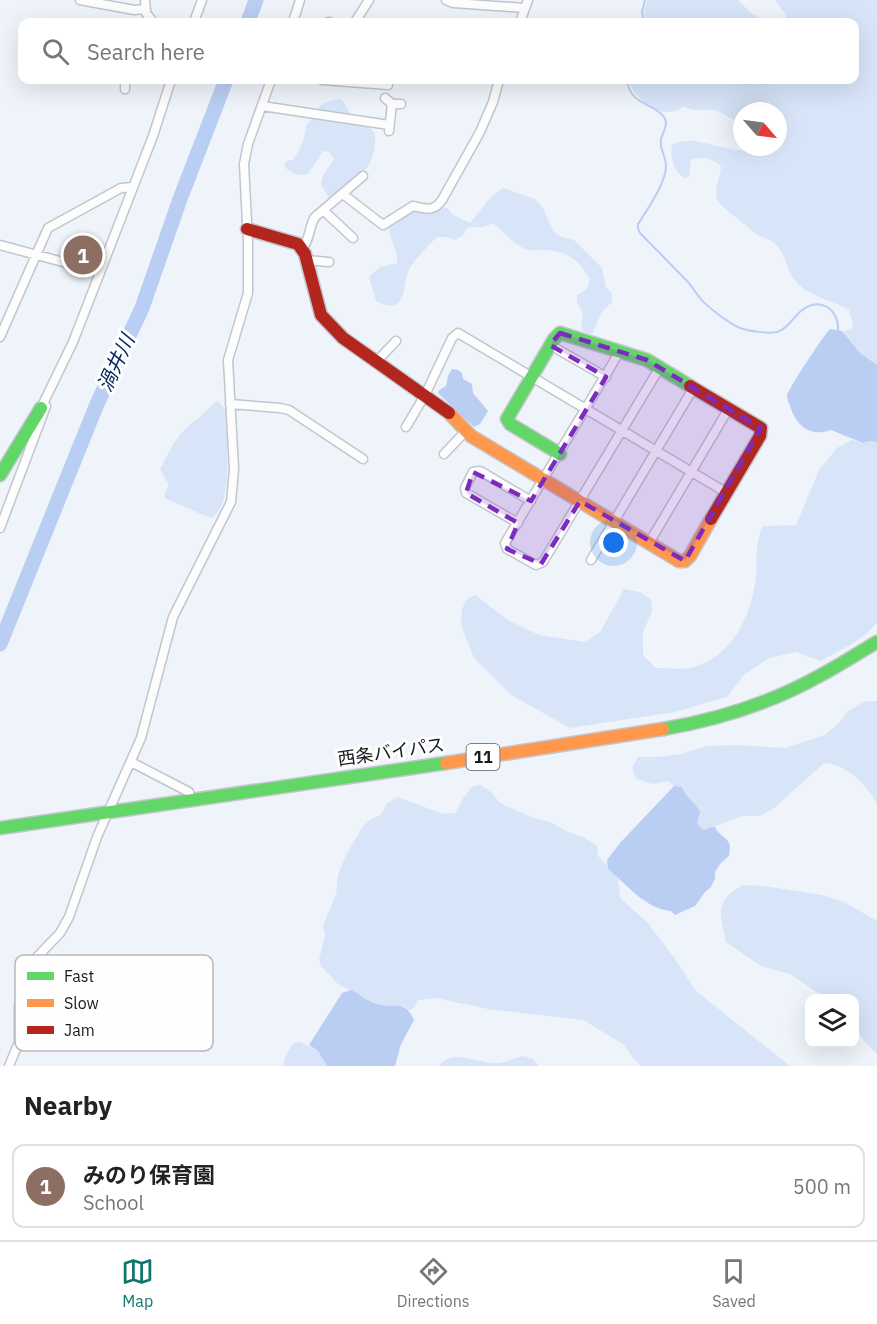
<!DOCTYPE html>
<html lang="en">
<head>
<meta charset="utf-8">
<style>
  body { margin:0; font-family:"IBM Plex Sans","Noto Sans JP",sans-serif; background:#f2f2f2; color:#222 }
  .controls { position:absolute; right:18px; bottom:18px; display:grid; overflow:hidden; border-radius:12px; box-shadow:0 6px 24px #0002 }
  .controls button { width:54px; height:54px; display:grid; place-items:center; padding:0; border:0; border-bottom:2px solid #e0e0e0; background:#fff; color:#222; font:30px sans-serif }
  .compass { position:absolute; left:733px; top:102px; width:54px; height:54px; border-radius:50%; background:#fff; box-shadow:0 6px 24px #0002; rotate:118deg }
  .you { position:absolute; left:614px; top:543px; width:21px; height:21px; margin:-15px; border:4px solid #fff; border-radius:50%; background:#1a73e8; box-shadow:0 0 0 9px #1a73e833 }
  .badge { display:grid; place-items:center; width:39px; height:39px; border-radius:50%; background:#0f766e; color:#fff; font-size:20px; font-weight:700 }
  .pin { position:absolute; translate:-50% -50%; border:3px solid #fff; box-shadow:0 2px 6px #0006 }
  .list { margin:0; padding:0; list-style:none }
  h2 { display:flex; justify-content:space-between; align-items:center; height:78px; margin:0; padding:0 24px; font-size:26px }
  h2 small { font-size:20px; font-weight:400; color:#767676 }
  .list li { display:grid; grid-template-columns:39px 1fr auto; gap:18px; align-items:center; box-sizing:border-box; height:84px; margin:0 12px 12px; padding:0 12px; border:2px solid #e0e0e0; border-radius:12px }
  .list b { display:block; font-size:22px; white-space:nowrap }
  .list p { margin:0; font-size:20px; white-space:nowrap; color:#767676 }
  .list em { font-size:20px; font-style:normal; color:#767676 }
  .icon { flex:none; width:33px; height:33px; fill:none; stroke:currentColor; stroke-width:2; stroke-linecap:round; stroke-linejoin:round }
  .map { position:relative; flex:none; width:877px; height:1066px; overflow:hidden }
  .search { position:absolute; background:#fff; box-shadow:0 6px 24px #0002; left:18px; right:18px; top:18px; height:66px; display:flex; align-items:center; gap:15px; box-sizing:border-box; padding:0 21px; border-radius:12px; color:#767676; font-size:22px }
  .sheet { height:174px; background:#fff }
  nav { display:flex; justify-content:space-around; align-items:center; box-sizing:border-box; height:84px; border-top:2px solid #e0e0e0; background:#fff; font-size:16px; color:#767676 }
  nav a { display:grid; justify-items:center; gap:3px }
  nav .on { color:#0f766e }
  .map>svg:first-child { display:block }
</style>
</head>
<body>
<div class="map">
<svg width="877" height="1066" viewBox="0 0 877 1066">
  <rect width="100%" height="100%" fill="#eff3fa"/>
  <!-- green -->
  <path fill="#d8e5f9" d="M647,0h91l13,13 17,9h-121c-5,-6 -2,-14 0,-22z
    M775,0h102v365l-18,-13 -15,-18 1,-3 6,-2 2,-5 -4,-14c-16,-9 -36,-13 -50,-25 -13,-11 -12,-32 -25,-42 -4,-4 -11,-5 -16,-8 -4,-3 -37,-29 -39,-32 -7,-10 1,-25 2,-36 -8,-9 -19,-11 -30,-7l-2,16 -4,2c-12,-6 -15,-20 -13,-33 20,-12 47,5 69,5 7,1 12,-2 18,-3 6,-1 13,0 19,0v-36h-36v11c-11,-1 -18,-10 -28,-12 -11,-1 -19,2 -30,-3 -5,1 -9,5 -14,5 -18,1 -34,-15 -41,-30v-2h225v-58h-69l1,-7z
    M341,99c6,4 5,10 10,15 6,7 16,10 22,17 3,4 2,8 2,13 -2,27 -22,38 -41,53l-5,1 -8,-14 2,-8 11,-17 -5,-7 -6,-1 -15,23c-9,3 -18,-1 -24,-8l2,-5 7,-1c8,-12 12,-21 13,-35 18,-14 4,-22 35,-26z
    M503,188l32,11 8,9 10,23 8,6 13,3 28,28 4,20 6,5v9l-10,10 -10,22 -8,-2 -3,-5 2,-14 -6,-11v-7l9,-5 4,-10c-11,-21 -25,-30 -49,-30 -6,0 -9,1 -14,0 -13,-5 -23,-18 -34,-27l-10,4h-15l-6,9 -7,4 -8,-3h-10c-9,9 -19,19 -26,29 -11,16 -1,53 -35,35l-7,-24 11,-10 17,-4c1,-15 -7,-21 -8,-35l23,-19 29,-2 6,1 5,6 18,9 20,-25z
    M218,401l7,8c1,22 10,102 -15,109l-45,-20v-6l4,-7 -9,-16c11,-21 19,-39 40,-52 6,-5 10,-12 18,-16z
    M852,440l11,3 6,-2 8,1v180c-14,19 -37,28 -57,39l-24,-9 -27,6 -25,17 -17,22 -52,15 -105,16 -59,-33 -37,-37 -13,-33 1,-16 5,-10 8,-4 33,25 31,15 46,7 15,-10 24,-43 16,3 11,8 1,12 -9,20v23l13,13c12,0 27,2 38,-1 40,-12 58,-53 62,-91 2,-20 -2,-32 7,-50l33,-1 23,-55 18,-22z
    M866,701h11v102c-12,-19 -30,-39 -53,-40l-51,46 -13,7h-18l-36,14 -6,-2 -3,-5 3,-11c-7,-9 -14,-15 -18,-25l-8,-1 -6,-5 -15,3 -17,-5 -4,-11 6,-11h21l22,-3 26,-8 29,-1 49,3 40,-13 14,-12 9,-12z
    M481,785l11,8 8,10 31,14 19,5 18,10 15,5 14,9 1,10 20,21 2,21 27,24 29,38 19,30 95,76h-148l-7,-6 -12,-16 -40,-24 -95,-11 -52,-11 -18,2 -5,9 -4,1 -6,-4 -24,-1 -41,-21 -17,-18 -2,-6 6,-24 -2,-11 13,-30 2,-20 8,-20 17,-29 10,-8 8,-3 6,-12 11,-6 45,17 12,-1 9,-16 9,-11z
    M743,885l21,1 58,9 22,7 33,19v133c-23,-22 -23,-26 -23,-56h-29l-35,-24 -29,-8 -35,-24c-6,-28 -12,-41 17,-57z
    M300,1042l18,9 9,15h-44l2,-9 8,-14z
    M523,1056l10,3 6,7h-100c13,-19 42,-1 60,-3 8,-1 16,-5 24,-7z"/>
  <!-- water -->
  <path fill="#b9cef2" d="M830,329l12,2 17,21 18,13v77l-8,-1 -6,2 -32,-13c-19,7 -33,-2 -40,-21 -1,-4 -4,-9 -4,-13 1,-7 37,-61 43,-67z
    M452,369l6,1 4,3 1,6 9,5 1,9 15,18 -8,13 -6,3 -35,-33 -1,-3 8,-5 2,-10z
    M674,786l8,1c4,11 13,15 18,25l-3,11c8,12 8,4 18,4 3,8 14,11 15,19 0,3 -1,6 -1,10l-9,8 -5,8v6l-4,9 -6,5 -10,14 -20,9 -4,-4c-25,-2 -45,-27 -63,-42l-1,-9 13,-17z
    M351,990c9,4 16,11 26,14 18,5 27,-6 37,16l-13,24 -6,22h-68l-9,-15 -9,-6 33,-52z"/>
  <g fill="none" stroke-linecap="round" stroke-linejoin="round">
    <!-- stream -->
    <path stroke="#b9cef2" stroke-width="2" d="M644,22l-2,-10 3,-12
      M627,80c3,26 28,23 37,37 5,7 -1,15 -3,22 -2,10 5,17 5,27 0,17 -19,44 -28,58v4l2,5 46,47c8,8 7,10 14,18 6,8 30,26 40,30 9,3 28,6 37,4 11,-3 16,-15 24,-21 19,-15 38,-2 37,19"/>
    <!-- river -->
    <path stroke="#b9cef2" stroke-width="15" d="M248,22l8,-22
      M0,644l97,-240 45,-96 38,-109 46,-119"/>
    <defs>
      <path id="street" d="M80,0l54,10 12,-1
        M145,0l1,13 7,9
        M446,0l7,3 72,5
        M194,22l8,-22
        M293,22l7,-22
        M328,22h2
        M355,22l14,-22
        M520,22l8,-22
        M322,80l66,5
        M125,89v-9
        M385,98l7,6h9
        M262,106l127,19
        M389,131l3,-27
        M344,195l39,30 30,-19c13,3 21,6 29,-6l38,-68 13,-30 6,-22
        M324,211l29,27
        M0,245l100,27
        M302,248c9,-9 6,-20 13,-31l48,-41
        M307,260l22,2
        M0,337l48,-109 73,-40 12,-1
        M550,345l56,32
        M620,351l-115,192 2,6 29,16 7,-3 117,-195
        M377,361l19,-20
        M230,404l50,4 9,2 74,49
        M41,408l32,-66 80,-206 18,-56
        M406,427l19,-32 27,-57 6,-5 269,160
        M444,454l22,-23
        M518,523l-52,-30 -1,-5 8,-16 6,-1 3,1 49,29
        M0,528l46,-122
        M649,543l80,-135
        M591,560l103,-173
        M131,762l58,30 1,9
        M9,1066l10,-24v-38l7,-26 11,-21 23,-24 9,-16 28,-80 44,-99 32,-121 58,-115 3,-33 -6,-109 20,-67v-51l-4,-78 4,-20 23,-64"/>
      <path id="fast" d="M560,454l-50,-30 -3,-5 47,-80 6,-6 87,27 43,26
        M0,475l41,-67
        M663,729c54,-9 110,-27 158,-54 19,-10 37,-22 56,-33
        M0,828l446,-65"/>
      <path id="slow" d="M449,413l22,23 208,125h6l5,-5 21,-37
        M446,763l217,-34"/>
      <path id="jam" d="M247,229l51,15 7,10 16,61 22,23 106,75
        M690,386l71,42 -1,8 -49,83"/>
    </defs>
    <!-- street casing -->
    <use href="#street" stroke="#c2c6cc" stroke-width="11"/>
    <!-- fast casing -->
    <use href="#fast" stroke="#c2c6cc" stroke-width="15"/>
    <!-- slow casing -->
    <use href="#slow" stroke="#c2c6cc" stroke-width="15"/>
    <!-- jam casing -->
    <use href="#jam" stroke="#c2c6cc" stroke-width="15"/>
    <!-- street -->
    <use href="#street" stroke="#fdfdfe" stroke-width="8"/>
    <!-- fast -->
    <use href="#fast" stroke="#63d668" stroke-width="12"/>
    <!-- slow -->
    <use href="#slow" stroke="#ff974d" stroke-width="12"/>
    <!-- jam -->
    <use href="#jam" stroke="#b3261e" stroke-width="12"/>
  </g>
  <!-- marked area -->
  <path fill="#7b2cbf" fill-opacity="0.2" stroke="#7b2cbf" stroke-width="4.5" stroke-dasharray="12 8" stroke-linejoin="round" d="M560,333l87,27 114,68 -76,133 -105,-60 -39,63 -34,-15 11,-26 -52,-30 7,-21 58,29 75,-124 -56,-32z"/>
  <g text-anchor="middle" stroke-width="6" stroke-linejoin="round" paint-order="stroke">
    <!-- shield labels -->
    <rect fill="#fefefe" stroke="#5c5e61" stroke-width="1.5" x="466.5" y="744" width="33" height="26" rx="4.5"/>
    <g font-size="16" font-weight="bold" fill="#16191e">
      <text x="483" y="763">11</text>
    </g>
    <!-- street labels -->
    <g font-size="18" fill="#16191e" stroke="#fefefe">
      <text transform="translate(391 752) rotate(-8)" y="6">西条バイパス</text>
    </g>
    <!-- water labels -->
    <g font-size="20" font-style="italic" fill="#07255d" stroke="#fefefe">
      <text transform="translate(116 363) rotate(-65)" y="7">渦井川</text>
    </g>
  </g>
  <!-- legend -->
  <rect x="15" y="955" width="198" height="96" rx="9" fill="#fefefe" stroke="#b8b9bb" stroke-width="1.5"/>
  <rect x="27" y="972" width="27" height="8" fill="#63d668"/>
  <rect x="27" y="999" width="27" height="8" fill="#ff974d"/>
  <rect x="27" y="1026" width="27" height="8" fill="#b3261e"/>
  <g font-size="16" fill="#16191e">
    <text x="64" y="982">Fast</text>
    <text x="64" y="1009">Slow</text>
    <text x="64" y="1036">Jam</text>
  </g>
</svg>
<div class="controls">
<button><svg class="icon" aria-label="layers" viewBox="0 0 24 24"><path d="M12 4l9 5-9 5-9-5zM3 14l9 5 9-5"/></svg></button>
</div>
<svg class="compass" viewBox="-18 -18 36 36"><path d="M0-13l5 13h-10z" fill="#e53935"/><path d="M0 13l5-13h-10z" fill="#767676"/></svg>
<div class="you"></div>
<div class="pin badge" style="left:83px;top:255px;background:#8d6e63">1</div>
<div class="search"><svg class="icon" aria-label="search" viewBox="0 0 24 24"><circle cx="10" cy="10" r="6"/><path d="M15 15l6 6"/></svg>Search here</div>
</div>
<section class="sheet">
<h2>Nearby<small></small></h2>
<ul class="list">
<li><span class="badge" style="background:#8d6e63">1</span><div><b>みのり保育園</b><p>School</p></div><em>500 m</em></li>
</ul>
</section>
<nav>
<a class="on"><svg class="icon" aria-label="map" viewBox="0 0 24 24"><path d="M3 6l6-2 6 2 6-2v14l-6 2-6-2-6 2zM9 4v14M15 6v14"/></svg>Map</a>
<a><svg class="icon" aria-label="directions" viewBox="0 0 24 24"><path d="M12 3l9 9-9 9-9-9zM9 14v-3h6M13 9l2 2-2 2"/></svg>Directions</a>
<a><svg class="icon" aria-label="saved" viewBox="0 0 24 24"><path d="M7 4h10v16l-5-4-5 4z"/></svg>Saved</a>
</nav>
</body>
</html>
